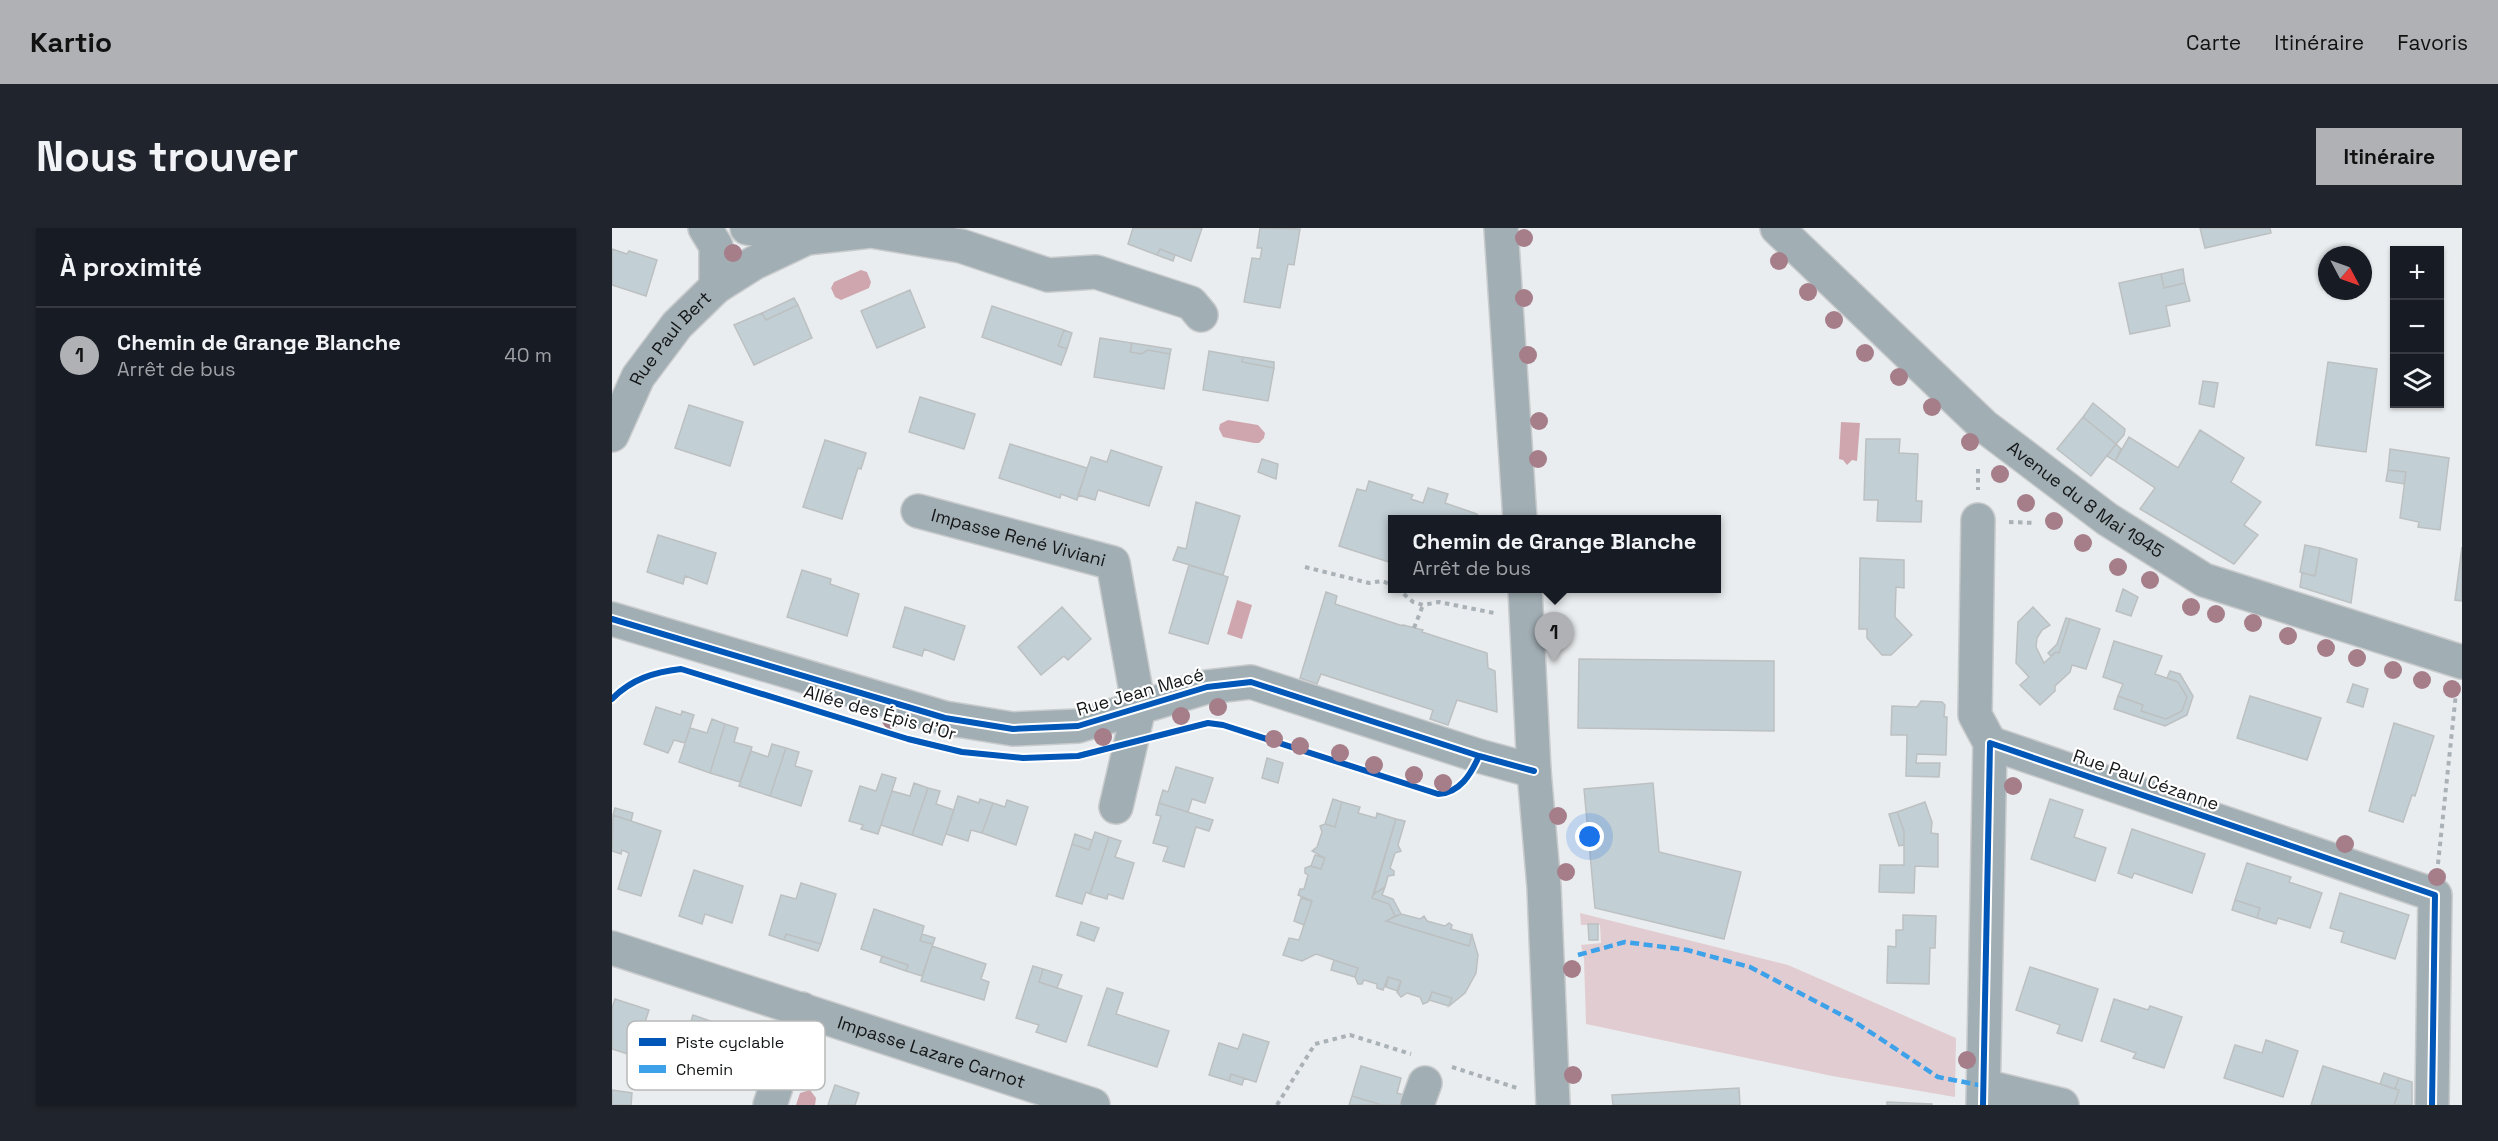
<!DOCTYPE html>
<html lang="fr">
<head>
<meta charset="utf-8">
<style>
  body { margin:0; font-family:"Space Grotesk",sans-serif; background:#20242c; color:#f1f3f6 }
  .controls { position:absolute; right:18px; top:18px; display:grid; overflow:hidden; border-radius:0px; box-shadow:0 2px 4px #0004 }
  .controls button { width:54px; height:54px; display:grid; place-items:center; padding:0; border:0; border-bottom:2px solid #363941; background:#171b24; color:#f1f3f6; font:30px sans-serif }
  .compass { position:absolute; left:1706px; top:18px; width:54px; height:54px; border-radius:50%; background:#171b24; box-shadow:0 2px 4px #0004; rotate:131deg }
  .you { position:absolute; left:978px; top:609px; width:21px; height:21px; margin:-15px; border:4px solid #fff; border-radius:50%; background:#1a73e8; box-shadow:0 0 0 9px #1a73e833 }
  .badge { display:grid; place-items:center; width:39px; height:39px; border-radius:50%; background:#afb1b4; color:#111; font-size:20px; font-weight:700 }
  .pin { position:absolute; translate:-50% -50px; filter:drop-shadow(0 2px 3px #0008) }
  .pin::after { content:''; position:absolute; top:32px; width:21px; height:18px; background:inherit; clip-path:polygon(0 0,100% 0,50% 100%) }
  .popup { position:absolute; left:776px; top:287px; width:333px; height:78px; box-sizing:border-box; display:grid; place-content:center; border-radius:0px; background:#171b24; filter:drop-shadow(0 2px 4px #0005); font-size:20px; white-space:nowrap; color:#9ea1a6 }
  .popup b { font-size:22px; color:#f1f3f6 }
  .popup::after { content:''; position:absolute; left:50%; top:100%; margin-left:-12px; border:12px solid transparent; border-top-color:#171b24 }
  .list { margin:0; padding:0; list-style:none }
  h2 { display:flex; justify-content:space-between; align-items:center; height:78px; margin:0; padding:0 24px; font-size:26px }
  h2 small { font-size:20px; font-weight:400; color:#9ea1a6 }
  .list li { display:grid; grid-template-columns:39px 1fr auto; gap:18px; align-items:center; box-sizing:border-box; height:96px; padding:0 24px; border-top:2px solid #363941 }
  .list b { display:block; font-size:22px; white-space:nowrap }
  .list p { margin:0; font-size:20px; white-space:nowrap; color:#9ea1a6 }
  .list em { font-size:20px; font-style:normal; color:#9ea1a6 }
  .icon { flex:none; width:33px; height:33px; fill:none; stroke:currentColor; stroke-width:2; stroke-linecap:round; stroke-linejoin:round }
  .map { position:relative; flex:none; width:1850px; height:877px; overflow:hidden; border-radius:0px }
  header { display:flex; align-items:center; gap:36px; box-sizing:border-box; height:84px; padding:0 30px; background:#afb1b4; color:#111 }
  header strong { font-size:28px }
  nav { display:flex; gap:33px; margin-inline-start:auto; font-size:21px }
  .intro { display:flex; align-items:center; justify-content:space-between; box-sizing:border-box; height:144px; padding:0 36px }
  h1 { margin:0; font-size:42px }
  .button { padding:15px 27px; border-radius:0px; background:#afb1b4; color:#111; font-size:21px; font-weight:700 }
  main { display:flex; gap:36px; padding:0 36px }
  aside { flex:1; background:#171b24; border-radius:0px; box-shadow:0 2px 4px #0004 }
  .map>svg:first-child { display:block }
</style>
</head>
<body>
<header>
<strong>Kartio</strong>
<nav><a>Carte</a><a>Itinéraire</a><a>Favoris</a></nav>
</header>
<div class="intro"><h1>Nous trouver</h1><a class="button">Itinéraire</a></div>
<main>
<aside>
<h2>À proximité<small></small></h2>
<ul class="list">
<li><span class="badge">1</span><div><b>Chemin de Grange Blanche</b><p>Arrêt de bus</p></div><em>40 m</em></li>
</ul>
</aside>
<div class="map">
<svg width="1850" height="877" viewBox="0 0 1850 877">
  <rect width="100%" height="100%" fill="#eaedef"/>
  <!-- green -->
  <path fill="#e1cdd1" d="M968,685l208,52 168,73 -1,59 -123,-21 -246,-52 -2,-65 -3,-14 20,-2 -1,-18h-19z"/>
  <!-- water -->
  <path fill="#cfa6ae" d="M249,42l6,2 4,10 -2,6 -28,12 -6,-3 -4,-9 3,-6z
    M616,192l30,5 7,8 -1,5 -5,5h-5l-31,-6 -4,-8 1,-5z
    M1229,194l19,1 -3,38 -5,-1 -5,5 -4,-5 -4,-1z
    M625,372l15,5 -10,34 -15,-5z
    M198,862l6,8 -1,7h-19l4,-12z"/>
  <!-- building -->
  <path fill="#c2cfd5" stroke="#bdc0c1" stroke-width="1.5" d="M521,0h69l-11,33 -31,-12 -3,6 -29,-11z
    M648,0l40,1 -6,36 -6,-1 -8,44 -36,-6 8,-44 8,1 2,-11h-5z
    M1588,0h70l1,5 -66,15z
    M0,21l15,5 2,-3 28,9 -11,36 -34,-11z
    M548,21l15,6 -2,6 -16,-6z
    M1571,41l2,14 -21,5 -3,-14z
    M1549,46l3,14 21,-5 5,18 -24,5 4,20 -40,8 -11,-51z
    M298,62l15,37 -48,21 -16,-37z
    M182,70l4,7 -32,15 -4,-7z
    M186,77l14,33 -58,27 -20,-40 28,-12 4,7z
    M380,78l72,24 -6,16 9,3 -6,16 -79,-28z
    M452,102l8,3 -5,16 -9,-3z
    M488,110l32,5 -2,9 11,2 7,-4 22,4 -6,35 -70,-12z
    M520,115l39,6 -1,5 -22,-4 -7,4 -11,-2z
    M597,123l34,6 -1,5 32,6 -6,33 -65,-11z
    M631,129l31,5v6l-32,-6z
    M1716,134l49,7 -11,83 -50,-7z
    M1591,153l15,2 -4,24 -15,-3z
    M308,169l55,17 -11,35 -55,-17z
    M1481,175l32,26 -1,6 -8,9 -33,-27z
    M77,177l54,17 -13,44 -55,-18z
    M1471,189l33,27 -25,32 -34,-27z
    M1588,202l44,28 -13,24 30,20 -17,23 14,10 -24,29 -94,-55 15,-21 -40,-27 14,-24 49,31z
    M1254,211h34l-1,14 19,1 -2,47h6l-1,21 -44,-1 1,-21h-14z
    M213,212l41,13 -5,16 -3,-1 -16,51 -39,-12z
    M398,216l77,24 -10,32 -16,-6 -1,4 -61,-20z
    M1504,216l5,5 -6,12 -8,-5z
    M1778,221l59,9 -9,72 -22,-3 1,-5 -19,-4 6,-46 -18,-2z
    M499,222l51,17 -13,39 -51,-16 -3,10 -17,-5 13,-38 16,5z
    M650,231l16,5 -2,15 -18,-7z
    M1776,242l18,2 -2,12 -18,-3z
    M757,253l44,14 -2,4 12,4 5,-15 20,6 -3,9 32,11v6h-85v43l-53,-17 18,-57 9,2z
    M584,274l44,14 -17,59 -50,-15 5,-13 8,2z
    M46,307l58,18 -9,31 -22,-8 -2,8 -36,-12z
    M1693,317l15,3 -5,28 -15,-4z
    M1850,319v54l-7,-1z
    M1708,320l37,11 -6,44 -51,-16 2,-14 13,3z
    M1248,330l44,2v28l-8,-1 -1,30 17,18 -21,20h-9l-15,-17v-9h-8z
    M577,337l39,12 -20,67 -39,-11z
    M190,342l29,9 -1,5 29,10 -12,42 -60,-19z
    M1511,361l15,8 -7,19 -15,-5z
    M714,364l11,4 -2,8 68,22v-1l20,5 -1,2 65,21 1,15 7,3 2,41 -40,-12 -9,25 -18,-6 3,-9 -112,-36 -4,10 -17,-6z
    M293,379l60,19 -11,34 -30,-11 -2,7 -29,-9z
    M450,379l29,32 -23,21 -4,-4 -23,19 -23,-28z
    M1421,379l17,18 -8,5 -5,8 -1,9 8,16 12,-11 3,1 11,-34 30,10 -14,40 -14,-4 -2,7 -15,14v5l-15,14 -20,-20 9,-8 -13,-14 2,-41z
    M1454,390l4,1 -11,34 -3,-1 -5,4 -3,-3 9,-9z
    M1502,413l48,15 -7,18 23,8 9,15 -5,14 -16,8 -25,-8 2,-6 -25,-9 5,-12 -20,-7z
    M967,431l195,2v70l-196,-3z
    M1558,443l10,3 13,22 -6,19 -22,11 -51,-17 4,-13 25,9 -2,6 25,8 16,-8 5,-14 -9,-15 -11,-4z
    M1741,456l15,5 -5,18 -16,-5z
    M1638,468l71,22 -14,42 -70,-22z
    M1309,473l21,1 3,3 -1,12h3l-1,38 -29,-1 -1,9h24l-1,14 -33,-1 1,-41h-16l1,-29 25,1z
    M44,479l25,8 1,-4 12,4 -9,28 -11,-3 -6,13 -24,-9z
    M100,491l13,5 -15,49 -31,-11 11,-34 17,5z
    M1782,495l40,13 -19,60 -3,-1 -9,27 -34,-11z
    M113,496l13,4 -4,14 18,5 -12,35 -30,-9z
    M160,516l14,4 -16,48 -31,-10 12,-35 17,6z
    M174,520l13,4 -4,14 17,5 -11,35 -31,-10z
    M655,530l16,5 -5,20 -16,-5z
    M564,539l37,11 -8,25 -13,-4 -4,13 -29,-9 4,-13 5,2z
    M270,546l14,4 -18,56 -17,-5 2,-4 -14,-4 11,-35 16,5z
    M302,555l14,5 -16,47 -31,-10 11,-34 18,5z
    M1041,555l6,69 82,20 -17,67 -129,-31 -11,-119z
    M316,560l12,3 -4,13 18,6 -12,35 -30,-10z
    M346,568l21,7 1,-4 13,4 -11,30 -11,-3 -3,11 -22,-7z
    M721,571l9,3 -7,25 -10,-3z
    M1438,571l33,11 -9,27 32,11 -11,33 -64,-22z
    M395,572l21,7 -12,38 -34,-12 11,-30 12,4z
    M730,574l18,5 -2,6 18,5 1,-5 19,6 -24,79 17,6 6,12 -9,5 83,25 3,-11 6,20 -2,18 -11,20 -16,13 3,-8 -20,-6 -4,10 -5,2 -3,-7 -13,-4 -6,4 -4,-5 4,-11 -13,-4 -5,13 -6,-2v-4l-13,-4 -2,4h-4l-3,-7 3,-9 -42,-14 -14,7 -19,-6 6,-17 10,2 13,-39 -14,-6 2,-6h4l4,-14 -3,-2v-5l5,-2 11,3 4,-11 -13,-7 5,-4 5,-15 -2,-6 5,-2 10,3z
    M1313,574l7,20 -1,11 7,1v33l-23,-1 -1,27 -35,-1 1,-27h24v-34l-7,-19z
    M547,575l54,17 -4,11 -13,-4 -12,40 -21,-6 5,-14 -15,-4 8,-27 -5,-1z
    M3,580l18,5 -2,8 -18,-6z
    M1285,584l7,19v14l-5,1 -10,-32z
    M1,587l48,16 -20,65 -23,-7 11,-36 -7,-3 -1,4 -9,-3z
    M784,591l9,2 -7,24 3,6 -6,2 -5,15 4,3v4l-6,1 -3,11 -11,7z
    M1520,601l73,25 -13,39 -58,-20 -2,5 -14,-5z
    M483,604l14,5 -19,57 -4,-2 -4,12 -26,-8 16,-52 17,6z
    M463,606l17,6 -3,10 -17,-6z
    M497,609l12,4 -6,16 19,6 -11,36 -15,-5 -1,5 -17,-5z
    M703,627l10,3 -4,11 -10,-3z
    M1635,635l44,14 -2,5 33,11 -12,35 -32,-10 -2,6 -19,-6 3,-10 -25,-8z
    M82,642l49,16 -11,37 -27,-9 -3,10 -23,-8z
    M189,655l35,11 -15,50 -35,-10 -2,6 -15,-5 12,-40 15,4z
    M773,659l-3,8 11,4 8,15 -6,2 -6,-12 -17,-6 2,-4z
    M1728,665l69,22 -14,44 -54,-17 3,-10 -14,-4z
    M689,670l11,3 -8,24 -10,-4z
    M1623,672l25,8 -3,10 -25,-8z
    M262,681l50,17 -4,15 13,3 -11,32 -16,-5 2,-6 -47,-16z
    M789,686l19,5 4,-3 3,5 18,5 4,-3 3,2 -1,4 21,6 -3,11 -83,-25z
    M1291,687l33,1 -1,32h-5l-1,36 -42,-1 1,-37 8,1v-17h7z
    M469,694l18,6 -5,13 -17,-6z
    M976,696h10v16h-9z
    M174,706l35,10 -3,7 -34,-11z
    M310,706l13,4 -2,6 -13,-3z
    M320,718l54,18 -5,15 8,3 -5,18 -63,-19z
    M270,728l26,9 -2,6 -26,-9z
    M722,732l24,8 -3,9 -24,-7z
    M421,738l10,3 -4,13 43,14 -16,46 -30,-10 3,-7 -23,-7z
    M1418,739l68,22 -16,52 -25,-8 3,-8 -44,-15z
    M431,741l19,6 -5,13 -18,-6z
    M776,749l13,4 -3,10 -12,-4z
    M495,760l16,5 -7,21 53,17 -12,36 -69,-22z
    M820,764l20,6 -3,8 -20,-6z
    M3,771l34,11 -15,46 -22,-7v-41z
    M1502,771l34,11 2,-4 32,11 -18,51 -31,-10 3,-5 -35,-12z
    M81,787l26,9 -3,9 -26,-9z
    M78,796l26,9 1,-6 36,12 -13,39 -61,-19z
    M631,806l26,8 -13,40 -25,-8 -2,7 -20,-6 10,-32 19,6z
    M1654,812l32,11 -15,46 -59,-19 11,-33 27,8z
    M749,838l40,12 -4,15 7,2 -3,10h-19l-30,-9z
    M1711,838l76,24 -5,15h-83z
    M1772,845l15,5 -4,11 -15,-5z
    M619,846l13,4 -2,7 -13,-4z
    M1787,850l13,4v23h-18l5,-15 -4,-1z
    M223,857l24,8 -4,12h-27z
    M1127,860l1,17h-127l-1,-10z
    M0,862l20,3 -1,12h-19z
    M740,868l30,9h-33z
    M1275,874l45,2v1h-45z"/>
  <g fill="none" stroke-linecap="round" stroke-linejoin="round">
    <defs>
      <g id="minor">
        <path d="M93,0l11,18v41"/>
        <path d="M135,0l60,10"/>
        <path d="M889,0l19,292"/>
        <path id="s1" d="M1165,0l207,198 123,93 97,61 258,82"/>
        <path id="s2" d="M0,207l26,-58 39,-52 39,-38 38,-24 53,-25 64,-7 90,15 87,29 48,-3 95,31 10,12"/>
        <path id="s3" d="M306,283l195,52 26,145 -23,99"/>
        <path d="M1366,292l-3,195 15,28"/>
        <path d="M913,360l9,183 10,116 9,218"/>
        <path d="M0,391l333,99 68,11 65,-3 129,-39 44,-5 228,74 55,15"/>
        <path id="s4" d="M0,720l481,157"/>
        <path d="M1372,858l78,19"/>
        <path d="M158,877l32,-96"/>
        <path d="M805,877l8,-22"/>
        <path d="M1371,877l7,-362 445,152 -3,210"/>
      </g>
    </defs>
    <!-- minor casing -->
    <use href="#minor" stroke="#c9cbcc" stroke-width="36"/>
    <!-- path -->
    <path stroke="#aab2b7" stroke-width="4" stroke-dasharray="4.5 4.5" stroke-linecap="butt" d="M1366,241v21
      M1397,294l27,1
      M693,339l64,16 13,-2 10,4
      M785,360l16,14 10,3 16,-3 55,11
      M802,400l9,-23
      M1826,636l18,-171
      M840,839l65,21
      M665,877l38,-61 35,-9 61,19"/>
    <!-- minor -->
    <use href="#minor" stroke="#a1aeb4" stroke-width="33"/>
    <!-- quiet -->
    <path stroke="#3da2ea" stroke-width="4.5" stroke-dasharray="9 4.5" stroke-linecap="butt" d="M966,727l47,-13 62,8 63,17 105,55 83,55 46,9"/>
    <defs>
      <path id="cycleway" d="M0,391l333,99 68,11 65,-3 129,-39 44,-5 228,74 55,15
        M0,471c19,-20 43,-27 69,-30l227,70 54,13 61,6 55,-2 130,-33 15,2 215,69c22,-1 33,-20 41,-38
        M1371,877l7,-362 445,152 -3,210"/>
    </defs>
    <!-- cycleway casing -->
    <use href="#cycleway" stroke="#fff" stroke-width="10"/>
    <!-- cycleway -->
    <use href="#cycleway" stroke="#0057b8" stroke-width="6"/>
  </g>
  <!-- trees -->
  <g fill="#a57e89">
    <circle cx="912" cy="10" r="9"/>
    <circle cx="121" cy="25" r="9"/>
    <circle cx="1167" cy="33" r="9"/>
    <circle cx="1196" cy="64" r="9"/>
    <circle cx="912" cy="70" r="9"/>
    <circle cx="1222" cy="92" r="9"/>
    <circle cx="1253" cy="125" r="9"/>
    <circle cx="916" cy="127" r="9"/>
    <circle cx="1287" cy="149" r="9"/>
    <circle cx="1320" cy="179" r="9"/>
    <circle cx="927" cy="193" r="9"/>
    <circle cx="1358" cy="214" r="9"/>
    <circle cx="926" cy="231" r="9"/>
    <circle cx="1388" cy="246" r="9"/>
    <circle cx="1414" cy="275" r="9"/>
    <circle cx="1442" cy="293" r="9"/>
    <circle cx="1471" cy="315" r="9"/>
    <circle cx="1506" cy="339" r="9"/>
    <circle cx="1538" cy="352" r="9"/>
    <circle cx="1579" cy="379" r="9"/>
    <circle cx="1604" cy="386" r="9"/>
    <circle cx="1641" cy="395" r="9"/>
    <circle cx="1676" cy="408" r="9"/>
    <circle cx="1714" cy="420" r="9"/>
    <circle cx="1745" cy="430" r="9"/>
    <circle cx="1781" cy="442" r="9"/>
    <circle cx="1810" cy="452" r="9"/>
    <circle cx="1840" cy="461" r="9"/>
    <circle cx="606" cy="479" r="9"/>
    <circle cx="569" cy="488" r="9"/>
    <circle cx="279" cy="492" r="9"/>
    <circle cx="491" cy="509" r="9"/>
    <circle cx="662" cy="511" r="9"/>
    <circle cx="688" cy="518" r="9"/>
    <circle cx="728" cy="525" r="9"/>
    <circle cx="762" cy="537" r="9"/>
    <circle cx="802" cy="547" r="9"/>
    <circle cx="831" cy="555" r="9"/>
    <circle cx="1401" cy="558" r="9"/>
    <circle cx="946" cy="588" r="9"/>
    <circle cx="1733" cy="616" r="9"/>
    <circle cx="954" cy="644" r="9"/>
    <circle cx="1825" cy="649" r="9"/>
    <circle cx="960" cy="741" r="9"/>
    <circle cx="1355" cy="832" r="9"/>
    <circle cx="961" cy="847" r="9"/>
  </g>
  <g text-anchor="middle" stroke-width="4.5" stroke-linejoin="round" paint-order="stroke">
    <!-- street labels -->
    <g font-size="18" fill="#141617" stroke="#fff">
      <text dy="6" stroke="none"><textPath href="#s2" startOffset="114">Rue Paul Bert</textPath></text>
      <text dy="6" stroke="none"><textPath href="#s1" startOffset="412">Avenue du 8 Mai 1945</textPath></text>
      <text dy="6" stroke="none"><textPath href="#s3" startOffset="104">Impasse René Viviani</textPath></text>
      <text transform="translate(528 464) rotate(-16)" y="6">Rue Jean Macé</text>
      <text transform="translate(268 485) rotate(16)" y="6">Allée des Épis d'Or</text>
      <text transform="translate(1534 552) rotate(19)" y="6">Rue Paul Cézanne</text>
      <text dy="6" stroke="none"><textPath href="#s4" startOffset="336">Impasse Lazare Carnot</textPath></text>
    </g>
  </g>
  <!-- legend -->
  <rect x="15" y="793" width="198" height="69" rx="9" fill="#fff" stroke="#b8b9b9" stroke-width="1.5"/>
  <rect x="27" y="810" width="27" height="8" fill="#0057b8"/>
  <rect x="27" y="837" width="27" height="8" fill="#3da2ea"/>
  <g font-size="16" fill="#141617">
    <text x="64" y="820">Piste cyclable</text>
    <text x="64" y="847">Chemin</text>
  </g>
</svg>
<div class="controls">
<button>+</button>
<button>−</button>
<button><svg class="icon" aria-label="layers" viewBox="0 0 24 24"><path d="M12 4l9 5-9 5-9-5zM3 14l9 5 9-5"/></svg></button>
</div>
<svg class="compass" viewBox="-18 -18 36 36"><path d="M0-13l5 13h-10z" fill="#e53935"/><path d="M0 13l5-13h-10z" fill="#9ea1a6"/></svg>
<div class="you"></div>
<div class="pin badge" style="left:942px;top:434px">1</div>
<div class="popup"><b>Chemin de Grange Blanche</b>Arrêt de bus</div>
</div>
</main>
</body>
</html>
